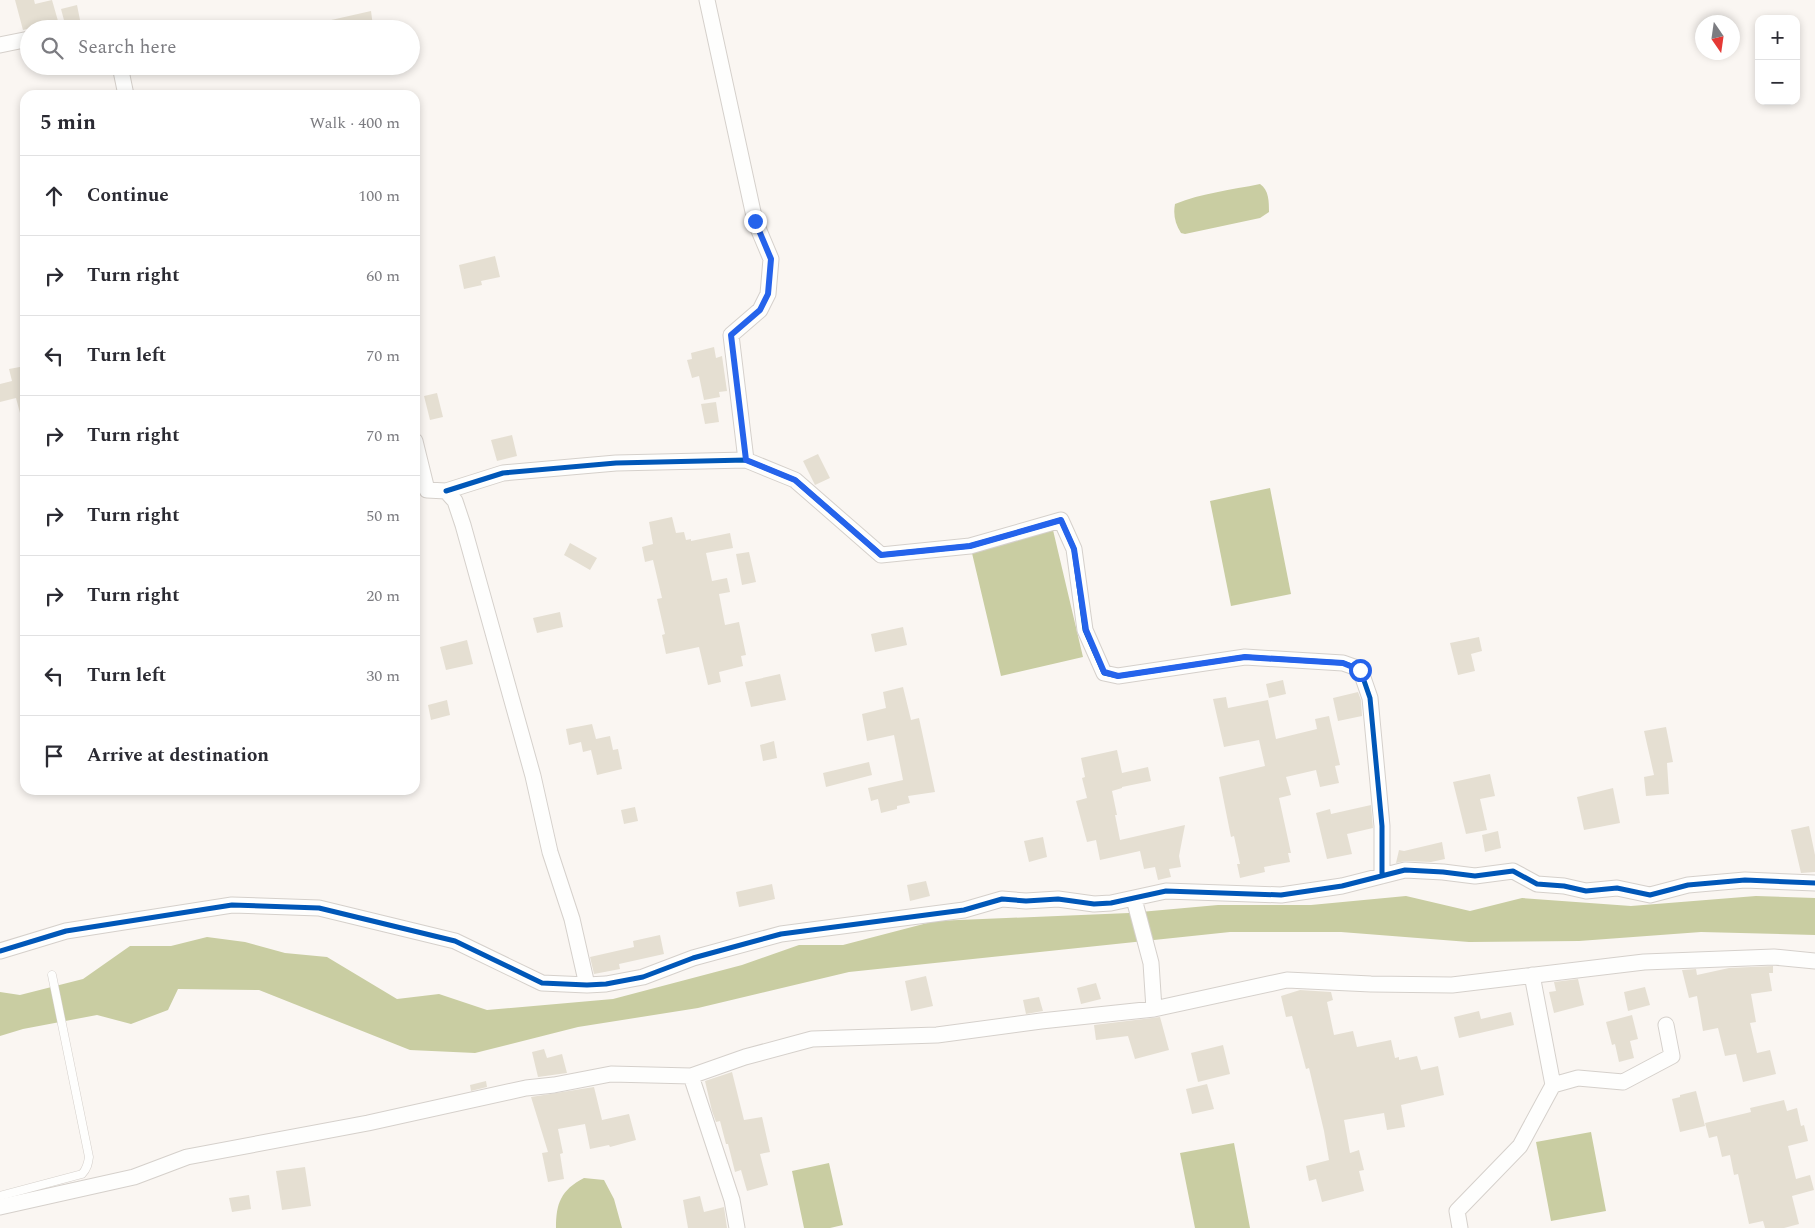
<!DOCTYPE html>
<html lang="en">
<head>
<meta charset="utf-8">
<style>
  body { margin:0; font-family:Spectral,serif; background:#f2f2f3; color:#2b2b33 }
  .controls { position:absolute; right:15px; top:15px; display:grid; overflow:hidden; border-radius:10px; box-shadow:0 2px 8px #0003 }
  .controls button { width:45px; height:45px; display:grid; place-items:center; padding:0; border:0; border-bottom:1px solid #e1e1e2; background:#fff; color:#2b2b33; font:25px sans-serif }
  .compass { position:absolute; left:1695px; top:15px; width:45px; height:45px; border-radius:50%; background:#fff; box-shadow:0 2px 8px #0003; rotate:167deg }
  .stop { position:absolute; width:15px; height:15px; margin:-11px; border:4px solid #2563eb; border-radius:50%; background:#fff }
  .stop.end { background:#2563eb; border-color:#fff; box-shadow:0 1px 5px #0008 }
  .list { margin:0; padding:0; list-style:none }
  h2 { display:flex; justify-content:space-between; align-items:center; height:65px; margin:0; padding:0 20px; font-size:21px }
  h2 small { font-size:16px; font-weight:400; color:#7c7c81 }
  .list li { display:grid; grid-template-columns:32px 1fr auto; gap:15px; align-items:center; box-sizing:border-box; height:80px; padding:0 20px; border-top:1px solid #e1e1e2 }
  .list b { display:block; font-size:19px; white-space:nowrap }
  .list em { font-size:16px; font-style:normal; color:#7c7c81 }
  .icon { flex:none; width:28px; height:28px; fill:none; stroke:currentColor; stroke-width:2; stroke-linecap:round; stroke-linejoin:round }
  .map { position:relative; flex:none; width:1815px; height:1228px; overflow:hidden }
  .search { position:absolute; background:#fff; box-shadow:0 2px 8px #0003; left:20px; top:20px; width:400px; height:55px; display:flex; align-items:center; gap:12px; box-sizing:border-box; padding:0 18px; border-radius:28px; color:#7c7c81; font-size:19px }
  .panel { position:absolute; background:#fff; box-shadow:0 2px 8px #0003; left:20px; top:90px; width:400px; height:705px; border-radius:15px }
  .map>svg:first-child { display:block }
</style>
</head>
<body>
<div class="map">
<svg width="1815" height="1228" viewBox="0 0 1815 1228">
  <rect width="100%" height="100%" fill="#faf6f2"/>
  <!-- water -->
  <path fill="#c9cda2" d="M1260,184c9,6 9,18 9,28l-9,6 -75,16 -4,-1c-6,-9 -8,-19 -6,-29 27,-11 56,-14 85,-20z
    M1270,488l21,106 -60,12 -21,-105z
    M1053,530l30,127 -82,19 -30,-127z
    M1406,896l64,15 52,-13 109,8 125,-10 59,2v37l-114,-3 -122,9 -110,1 -128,-10h-111l-381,40 -151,36 -120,19 -103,26 -65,-3 -151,-60 -81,-1 -10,21 -37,14 -34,-9 -74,14 -23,7v-44l20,3 63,-16 47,-33h41l36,-9 38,5 40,11 42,4 70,42 42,-5 48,16 126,-11 129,-34 57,-20h44l92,-24 194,-8 89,-8h93z
    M1591,1132l15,79 -55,10 -15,-79z
    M1234,1143l16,85h-55l-15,-75z
    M829,1163l14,62 -13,3h-26l-12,-57z
    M584,1178l20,2 10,19 8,29h-66c0,-25 5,-38 28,-50z"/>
  <!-- building -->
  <path fill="#e5dfd2" d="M15,0h19l1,4 17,-4 6,21 -35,9z
    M77,5l3,15 -15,4 -4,-15z
    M371,11l2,15 -15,3h-39l-1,-6z
    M495,256l5,21 -19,4 1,4 -18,4 -5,-24z
    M714,347l2,11 6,-2 5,35 -8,1 1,5 -16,3 -5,-24 -7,2 -5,-18 5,-1 -1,-6z
    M25,366v46l-5,1 -4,-15 -16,4v-18l12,-3 -3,-12z
    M437,393l6,24 -13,3 -6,-24z
    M716,402l3,20 -14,2 -4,-20z
    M512,435l5,21 -20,5 -6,-21z
    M818,454l12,24 -15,7 -12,-24z
    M672,517l4,16 8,-1 2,8 5,-1v2l39,-8 3,15 -27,5 6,28 15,-3 3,14 -11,2 6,31 14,-3 7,33 -5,1 2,10 -24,6 2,10 -13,3 -9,-38 -33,7 -4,-19 3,-1 -8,-35 5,-1 -9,-38 -8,2 -3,-15 11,-3 -4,-22z
    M570,543l27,15 -7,12 -26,-15z
    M749,552l7,30 -14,3 -6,-31z
    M560,612l3,15 -26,6 -4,-15z
    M903,627l4,18 -32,7 -4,-18z
    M1479,637l3,14 -11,3 4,17 -17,4 -8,-32z
    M467,640l6,24 -27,6 -6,-23z
    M780,674l6,26 -35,7 -6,-25z
    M1283,680l3,14 -17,4 -3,-14z
    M903,687l8,33 8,-2 16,74 -27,4 2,7 -13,3v3l-16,4 -3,-14 -7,2 -3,-13 35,-8 -9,-45 -27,6 -5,-27 24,-6 -3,-16z
    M1358,692l3,8 1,16 -24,5 -5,-23z
    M1226,697l2,11 40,-8 8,39 41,-10 -2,-10 14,-3 11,49 -5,1 4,17 -19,4 -4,-17 -30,7 5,18 -12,3 12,55h-3l2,9 -26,5 1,5 -25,6 -3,-14h3l-6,-28 -3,1 -12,-60 46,-11 -6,-26 -35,7 -11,-48z
    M447,700l3,15 -19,5 -3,-15z
    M592,724l4,15 14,-3 3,14 5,-1 4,20 -25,6 -6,-25 -8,2 -2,-10 -12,3 -3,-16z
    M1666,727l7,35 -6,1 2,31 -23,2 -2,-19 10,-2 -10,-44z
    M774,741l3,17 -14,3 -3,-16z
    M1117,750l5,23 26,-6 3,14 -29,6v1l-10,3 5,24h-2l5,25 65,-15 -6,31 2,11 -12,2 2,8 -13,3 -3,-13 -11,2 -4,-18 -40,9 -4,-20 -9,2 -11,-41 11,-3 -5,-20 3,-1 -4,-19z
    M869,762l3,13 -46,12 -3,-14z
    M1490,774l5,22 -15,3 7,31 -21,4 -13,-52z
    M1613,788l7,35 -36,7 -7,-33z
    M1371,805l2,23 -26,6 5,20 -25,5 -11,-46 14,-4 1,5z
    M635,807l3,14 -14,3 -3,-14z
    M1809,826l6,29v17l-14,1 -10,-43z
    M1498,831l3,17 -16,4 -3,-17z
    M1043,837l4,20 -18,5 -5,-21z
    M1442,842l3,17 -14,3 -26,-1 -9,2 3,-13 5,1z
    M926,881l4,15 -20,5 -3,-16z
    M772,884l3,15 -36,8 -3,-15z
    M660,935l4,19 -45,10 1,5 -26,5 -4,-17 44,-10 -1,-6z
    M1773,966v7h-4l3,18 -21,3 5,28 -6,1 7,30 13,-3 6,24 -33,8 -7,-28 -11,2 -7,-28 -15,3 -6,-35 -8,2 -7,-28 14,-1 1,6 32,-7z
    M926,976l7,30 -22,5 -6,-30z
    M1578,979l6,26 -30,8 -5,-21 7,-1 -2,-9z
    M1096,983l5,16 -20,5 -4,-16z
    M1645,987l5,18 -22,6 -4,-19z
    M1300,990l31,2 2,8 -6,2 7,33 19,-4 4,16 34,-7 4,18 4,-1v3l18,-4 4,14 17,-4 6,29 -43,10 4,22 -18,3 -3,-17 -40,7 6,33 9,-3 5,20 -5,1 5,20 -42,11 -6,-23 -7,2 -3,-15 23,-6 -5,-29 -15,-63 -3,1 -14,-53 -6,1 -5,-21z
    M1039,997l4,14 -17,3 -3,-14z
    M1479,1011l2,8 30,-7 3,13 -55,13 -5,-21z
    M1632,1015l6,24 -8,2 4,17 -15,4 -4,-18 -3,1 -6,-23z
    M1160,1017l9,33 -34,9 -7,-23 -32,4 -2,-15z
    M1223,1045l7,29 -32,8 -7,-29z
    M544,1049l3,9 15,-4 5,19 -29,4 -6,-25z
    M732,1072l12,48 18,-3 8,35 -10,2 8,31 -21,6 -6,-21 -6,2 -7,-28h-2l-6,-23 -4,1 -4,-11 -7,-30z
    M486,1081l1,6 -16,4 -1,-6z
    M1207,1084l7,25 -22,5 -6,-25z
    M594,1087l8,33 27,-6 7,26 -26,7 -1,-2 -19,4 -5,-25 -27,5 5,24 -3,1 4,25 -16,3 -6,-29 6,-1 -17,-55z
    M1696,1091l9,35 -25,6 -8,-33 8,-2v-2z
    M1784,1100l3,11 10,-3 4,18 3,-1 4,16 -20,5 8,33 14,-4 4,15 -22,6 7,28 -15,4h-19l-2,-7 -14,3 -11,-50 -4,1 -4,-20 -8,2 -5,-21 -8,2 -4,-15 46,-11 -1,-4z
    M305,1167l6,39 -29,4 -6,-39z
    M249,1195l2,14 -19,3 -3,-14z
    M700,1196l4,16 20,-5 3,21h-39l-5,-28z"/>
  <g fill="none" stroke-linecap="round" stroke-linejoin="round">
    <defs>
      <path id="lane" d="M0,1196l82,-22c5,-5 6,-10 7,-17l-37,-182"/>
      <path id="street" d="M707,0l48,221 16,38 -3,35 -8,16 -29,25 15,125
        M94,29h13
        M0,45l29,-6
        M120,66l6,29
        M415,441l12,49 19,1 9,10 8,24 70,251 17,76 22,67 15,66
        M446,491l57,-18 113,-10 130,-3 49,20 86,75 89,-9 91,-26 13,29 11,81 19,43 14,3 127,-19 98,6 17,6 10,29 12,128v50
        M1134,899l17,64 3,46
        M0,951l66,-20 166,-26 87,3 136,33 87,42 45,2 19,-1 37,-7 50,-19 88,-24 183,-24 38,-11 24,2 32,-2 36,5 17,-1 55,-12 115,4 61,-9 63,-16 38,2 32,4 38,-5 24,13 27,2 22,5 31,-3 33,7 38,-10 57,-5 70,3
        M691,1076l41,124 5,28
        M1553,1085l25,-7 45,4 49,-26 -6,-31
        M0,1207l134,-30 53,-20 181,-34 158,-35 28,-3 57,-11 80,2 54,-19 67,-18 125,-4 104,-14 113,-12 133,-29 84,4 81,1 192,-23 130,-5 41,4
        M1460,1228l-3,-17 63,-65 33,-61 -21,-110"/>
    </defs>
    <!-- lane casing -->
    <use href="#lane" stroke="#d5d0cb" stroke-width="9"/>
    <!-- street casing -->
    <use href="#street" stroke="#d5d0cb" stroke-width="17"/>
    <!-- lane -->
    <use href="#lane" stroke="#fefefd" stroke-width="8"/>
    <!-- street -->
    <use href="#street" stroke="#fefefd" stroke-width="15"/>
    <defs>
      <path id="cycleway" d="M446,491l57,-18 113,-10 130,-3 49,20 86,75 89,-9 91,-26 13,29 11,81 19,43 14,3 127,-19 98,6 17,6 10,29 12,128v50
        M0,951l66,-20 166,-26 87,3 136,33 87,42 45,2 19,-1 37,-7 50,-19 88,-24 183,-24 38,-11 24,2 32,-2 36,5 17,-1 55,-12 115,4 61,-9 63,-16 38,2 32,4 38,-5 24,13 27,2 22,5 31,-3 33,7 38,-10 57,-5 70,3"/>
    </defs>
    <!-- cycleway casing -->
    <use href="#cycleway" stroke="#fff" stroke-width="8"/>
    <!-- cycleway -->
    <use href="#cycleway" stroke="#0057b8" stroke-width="5"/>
  </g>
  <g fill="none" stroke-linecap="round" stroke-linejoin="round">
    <!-- route -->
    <path stroke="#2563eb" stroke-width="6" d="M755,221l16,38 -3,35 -8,16 -29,25 15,125 49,20 86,75 89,-9 91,-26 13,29 12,81 18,42 14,4 127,-19 98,6 17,7"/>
  </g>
</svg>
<div class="controls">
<button>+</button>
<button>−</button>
</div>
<svg class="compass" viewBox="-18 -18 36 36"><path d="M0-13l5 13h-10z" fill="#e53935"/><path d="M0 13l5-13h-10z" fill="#7c7c81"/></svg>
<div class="stop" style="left:1360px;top:670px"></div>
<div class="stop end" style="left:755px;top:221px"></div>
<div class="search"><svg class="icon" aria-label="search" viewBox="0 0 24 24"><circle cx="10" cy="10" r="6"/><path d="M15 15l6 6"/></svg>Search here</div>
<section class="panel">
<h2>5 min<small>Walk · 400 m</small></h2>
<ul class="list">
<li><svg class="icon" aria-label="ahead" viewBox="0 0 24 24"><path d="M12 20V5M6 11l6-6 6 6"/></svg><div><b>Continue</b></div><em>100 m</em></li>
<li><svg class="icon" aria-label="right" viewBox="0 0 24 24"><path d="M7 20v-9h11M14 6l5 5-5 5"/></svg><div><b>Turn right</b></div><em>60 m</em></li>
<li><svg class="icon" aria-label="left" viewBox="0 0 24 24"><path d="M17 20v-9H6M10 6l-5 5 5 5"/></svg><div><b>Turn left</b></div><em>70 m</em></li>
<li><svg class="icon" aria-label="right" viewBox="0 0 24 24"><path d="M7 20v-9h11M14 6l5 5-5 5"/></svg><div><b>Turn right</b></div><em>70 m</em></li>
<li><svg class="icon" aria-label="right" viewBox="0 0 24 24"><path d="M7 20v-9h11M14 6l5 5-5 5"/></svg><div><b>Turn right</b></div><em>50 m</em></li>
<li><svg class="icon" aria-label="right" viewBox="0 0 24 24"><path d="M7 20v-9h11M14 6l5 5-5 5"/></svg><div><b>Turn right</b></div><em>20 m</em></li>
<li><svg class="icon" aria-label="left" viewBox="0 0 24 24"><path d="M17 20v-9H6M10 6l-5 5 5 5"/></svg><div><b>Turn left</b></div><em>30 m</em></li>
<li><svg class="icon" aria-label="arrive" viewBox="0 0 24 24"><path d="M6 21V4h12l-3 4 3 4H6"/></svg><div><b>Arrive at destination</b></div></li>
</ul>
</section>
</div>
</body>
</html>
